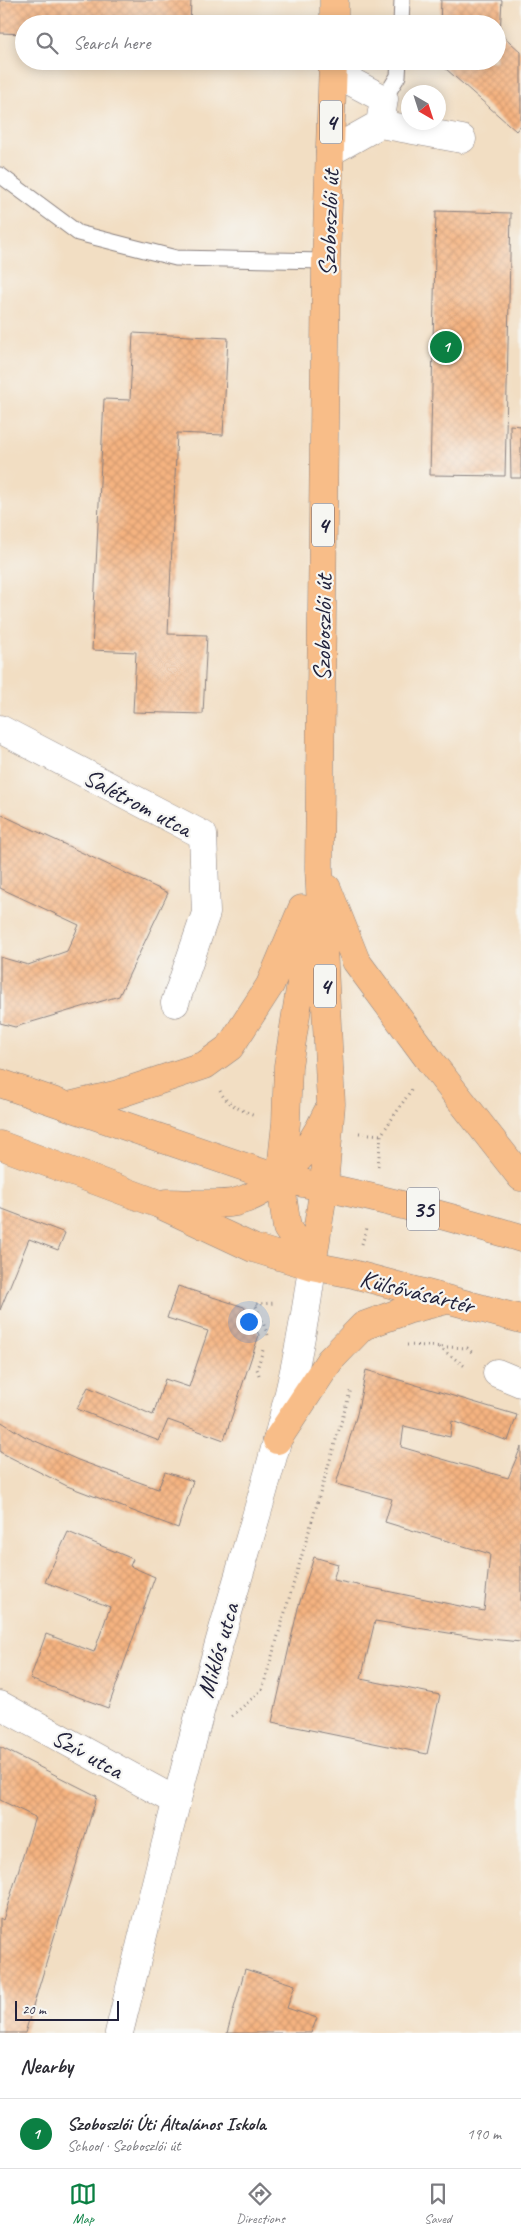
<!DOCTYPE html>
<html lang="en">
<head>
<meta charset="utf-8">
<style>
  body { margin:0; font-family:Caveat,sans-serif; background:#f7f7f7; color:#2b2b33 }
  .compass { position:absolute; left:401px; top:85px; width:45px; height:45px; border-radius:50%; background:#fff; box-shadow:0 2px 12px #0003; rotate:141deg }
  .scale { position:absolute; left:15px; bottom:12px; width:104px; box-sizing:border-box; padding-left:5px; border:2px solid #22223b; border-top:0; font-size:14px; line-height:18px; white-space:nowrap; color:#22223b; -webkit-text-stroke:4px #f6f6f2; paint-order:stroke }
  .you { position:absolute; left:248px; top:1321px; width:18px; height:18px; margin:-12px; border:4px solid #fff; border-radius:50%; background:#1a73e8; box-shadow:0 0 0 8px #1a73e833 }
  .badge { display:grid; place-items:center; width:32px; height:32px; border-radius:50%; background:#0b8043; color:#fff; font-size:16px; font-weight:700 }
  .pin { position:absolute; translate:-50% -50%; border:2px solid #fff; box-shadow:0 1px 5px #0006 }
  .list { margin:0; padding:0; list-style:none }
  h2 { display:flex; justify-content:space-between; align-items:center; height:65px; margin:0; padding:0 20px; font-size:21px }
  h2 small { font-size:16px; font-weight:400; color:#7c7c81 }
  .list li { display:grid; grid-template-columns:32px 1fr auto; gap:15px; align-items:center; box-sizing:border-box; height:70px; padding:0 20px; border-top:1px solid #e1e1e2 }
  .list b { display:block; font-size:19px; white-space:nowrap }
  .list p { margin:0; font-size:16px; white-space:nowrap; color:#7c7c81 }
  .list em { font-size:16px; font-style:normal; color:#7c7c81 }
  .icon { flex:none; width:28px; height:28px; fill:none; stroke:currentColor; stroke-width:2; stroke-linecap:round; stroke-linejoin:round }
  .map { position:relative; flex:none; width:521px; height:2033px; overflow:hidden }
  .search { position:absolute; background:#fff; box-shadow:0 2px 12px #0003; left:15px; right:15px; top:15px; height:55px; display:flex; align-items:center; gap:12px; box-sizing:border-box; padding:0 18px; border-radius:28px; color:#7c7c81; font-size:19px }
  .sheet { height:135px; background:#fff }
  nav { display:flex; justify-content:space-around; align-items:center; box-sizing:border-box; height:70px; border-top:1px solid #e1e1e2; background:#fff; font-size:14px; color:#7c7c81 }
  nav a { display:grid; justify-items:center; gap:2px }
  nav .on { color:#0b8043 }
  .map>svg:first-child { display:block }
</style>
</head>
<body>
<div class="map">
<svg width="521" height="2033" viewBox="0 0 521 2033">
  <defs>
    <pattern id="building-cross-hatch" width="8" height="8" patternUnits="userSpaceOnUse" patternTransform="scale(1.25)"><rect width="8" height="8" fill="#f5b380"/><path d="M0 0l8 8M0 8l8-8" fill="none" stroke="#d29a70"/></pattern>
  </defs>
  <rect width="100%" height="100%" fill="#f6f6f2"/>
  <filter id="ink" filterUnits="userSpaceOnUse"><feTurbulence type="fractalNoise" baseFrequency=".02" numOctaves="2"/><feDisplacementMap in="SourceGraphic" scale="10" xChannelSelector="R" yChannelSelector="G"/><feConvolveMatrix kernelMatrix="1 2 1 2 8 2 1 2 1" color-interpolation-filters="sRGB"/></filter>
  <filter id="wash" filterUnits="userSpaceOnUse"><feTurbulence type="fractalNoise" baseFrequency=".0096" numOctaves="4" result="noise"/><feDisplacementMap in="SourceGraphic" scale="20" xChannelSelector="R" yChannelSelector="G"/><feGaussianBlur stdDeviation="1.12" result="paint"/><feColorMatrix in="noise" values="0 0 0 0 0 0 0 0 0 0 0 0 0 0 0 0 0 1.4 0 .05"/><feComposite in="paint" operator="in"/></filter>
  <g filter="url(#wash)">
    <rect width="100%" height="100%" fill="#f2dec3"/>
    <g id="blocks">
      <!-- building -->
      <path fill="url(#building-cross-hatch)" d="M0,0h191l-1,24h-166v10l-24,-1z
        M441,0h61l-2,33 21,19v73l-5,6 -79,-70h60v-37h-57z
        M436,211l75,2 -6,263 -75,-1z
        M133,333l95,5 -5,97 -46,-2 -9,201 39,1 -4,79 -70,-2 3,-60 -44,-2 12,-251 26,1z
        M510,425l11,1v52h-10z
        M0,814l168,79 -49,103 -104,31 -15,-4v-66l28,8 39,-14 12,-26 -79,-37z
        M0,1208l65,25 -7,17 -29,-11 -29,71z
        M178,1286l66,21 15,28 -35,105 -56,-20 -9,21 -82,-32 11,-22 65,28 12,-36 24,8 19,-56 -41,-13z
        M366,1370l151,45 -9,26 -56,-20 -2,16 -46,-11 -3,21 107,31 13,-31v195l-42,-4 -104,-17 -14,58 79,16 -13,59 -155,-32 26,-114 16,-51 24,7 -5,16 151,31 6,-57 -105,-32 7,-23 -56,-15 21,-70z
        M0,1421l24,15 54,24 80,29 7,-17 28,9 -15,47 -111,-42 -67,-34z
        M68,1532l65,27 -3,7 25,11 -47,131 -78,-29 16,-45 48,18 16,-45 -65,-25z
        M0,1747l97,49 -72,237h-25v-115l3,2 32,-103 -35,-17z
        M245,1969l50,16 -8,23 30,10 -6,15h-84z"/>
    </g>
  </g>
  <g filter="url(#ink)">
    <use href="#blocks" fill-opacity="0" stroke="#8a807f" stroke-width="1"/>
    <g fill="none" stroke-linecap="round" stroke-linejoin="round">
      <defs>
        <path id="service" d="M401,24l1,-24
          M384,99l14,-23 1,-15
          M0,175l78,58 98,25 150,3"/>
        <path id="minor" d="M333,72l51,27 -4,25
          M330,152l50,-28 82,15
          M0,729l203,106 3,78 -31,90
          M497,1373l24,10
          M0,1705l176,96"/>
        <path id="tertiary" d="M119,2033c32,-131 64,-263 101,-393 35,-123 77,-247 92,-374"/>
        <path id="primary" d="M334,24v-24
          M327,888l29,73 74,100 91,116
          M310,925l-22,141 -2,57 -6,56 7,49 25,38
          M0,1083l280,96c83,14 160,35 241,59
          M68,1106l50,-12 87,-29 25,-18 40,-62 32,-76
          M0,1145l159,59 94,44 59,18 41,8 168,45
          M166,1203c17,0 55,3 70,-1 42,-11 74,-51 91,-89
          M312,1266l12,-80 7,-82 -12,-236 7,-607 7,-200
          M277,1440l53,-80 33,-34 44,-16 40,-10"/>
      </defs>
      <!-- service casing -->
      <use href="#service" stroke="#8a807f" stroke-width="17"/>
      <!-- minor casing -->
      <use href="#minor" stroke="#8a807f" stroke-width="29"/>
      <!-- tertiary casing -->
      <use href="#tertiary" stroke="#8a807f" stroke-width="29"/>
      <!-- primary casing -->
      <use href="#primary" stroke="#8a807f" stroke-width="29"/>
      <!-- path -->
      <path stroke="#8a807f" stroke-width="3" stroke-dasharray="1 4" stroke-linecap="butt" d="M220,1091c7,14 21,19 35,24
        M359,1133l22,2
        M378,1166l3,-31 31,-46
        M362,1244l5,-16
        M268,1335l-13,-31 20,-1
        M407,1345l60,3 7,6
        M439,1347l27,20
        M259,1375l-2,-6 6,-19
        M232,1716l30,-26 89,-301"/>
      <!-- service -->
      <use href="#service" stroke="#fff" stroke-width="15"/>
      <!-- minor -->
      <use href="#minor" stroke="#fff" stroke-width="28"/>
      <!-- tertiary -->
      <use href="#tertiary" stroke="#fff" stroke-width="28"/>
      <!-- primary -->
      <use href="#primary" stroke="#f8bd88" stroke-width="28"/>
    </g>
  </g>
  <g text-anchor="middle" stroke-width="4.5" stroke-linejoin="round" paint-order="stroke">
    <!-- shield labels -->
    <g fill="#f6f6f2" stroke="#626272" stroke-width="1">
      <rect x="320" y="100.5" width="22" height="43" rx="4"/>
      <rect x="312" y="503.5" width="22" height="43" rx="4"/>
      <rect x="314" y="964.5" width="22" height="43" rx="4"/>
      <rect x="407" y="1187.5" width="32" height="43" rx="4"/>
    </g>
    <g font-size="24" font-weight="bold" fill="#22223b">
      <text x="331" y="130">4</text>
      <text x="323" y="533">4</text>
      <text x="325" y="994">4</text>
      <text x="423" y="1217">35</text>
    </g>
    <!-- street labels -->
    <g font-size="25" fill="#22223b" stroke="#f6f6f2">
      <text transform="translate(328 223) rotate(-88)" y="9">Szoboszlói út</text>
      <text transform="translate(322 628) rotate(-89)" y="9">Szoboszlói út</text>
      <text transform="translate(138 802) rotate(28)" y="9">Salétrom utca</text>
      <text transform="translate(417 1291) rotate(14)" y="9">Külsővásártér</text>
      <text transform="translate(217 1650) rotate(-74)" y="9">Miklós utca</text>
      <text transform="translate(88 1753) rotate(29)" y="9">Szív utca</text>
    </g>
  </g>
</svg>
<svg class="compass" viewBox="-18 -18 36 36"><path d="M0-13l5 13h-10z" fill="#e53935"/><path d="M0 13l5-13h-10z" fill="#7c7c81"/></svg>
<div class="scale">20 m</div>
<div class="you"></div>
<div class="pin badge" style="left:446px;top:347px">1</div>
<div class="search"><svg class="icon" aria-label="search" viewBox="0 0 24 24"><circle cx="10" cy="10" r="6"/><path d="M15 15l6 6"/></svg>Search here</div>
</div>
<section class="sheet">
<h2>Nearby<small></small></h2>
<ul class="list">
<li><span class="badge">1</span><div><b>Szoboszlói Úti Általános Iskola</b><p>School · Szoboszlói út</p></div><em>190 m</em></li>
</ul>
</section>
<nav>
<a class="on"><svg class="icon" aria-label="map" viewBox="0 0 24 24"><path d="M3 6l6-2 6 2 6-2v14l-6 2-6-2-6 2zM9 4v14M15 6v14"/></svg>Map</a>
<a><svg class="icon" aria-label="directions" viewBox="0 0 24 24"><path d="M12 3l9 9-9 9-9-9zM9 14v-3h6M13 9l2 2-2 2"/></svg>Directions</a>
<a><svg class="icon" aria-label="saved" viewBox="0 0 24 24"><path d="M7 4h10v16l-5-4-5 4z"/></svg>Saved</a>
</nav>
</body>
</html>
